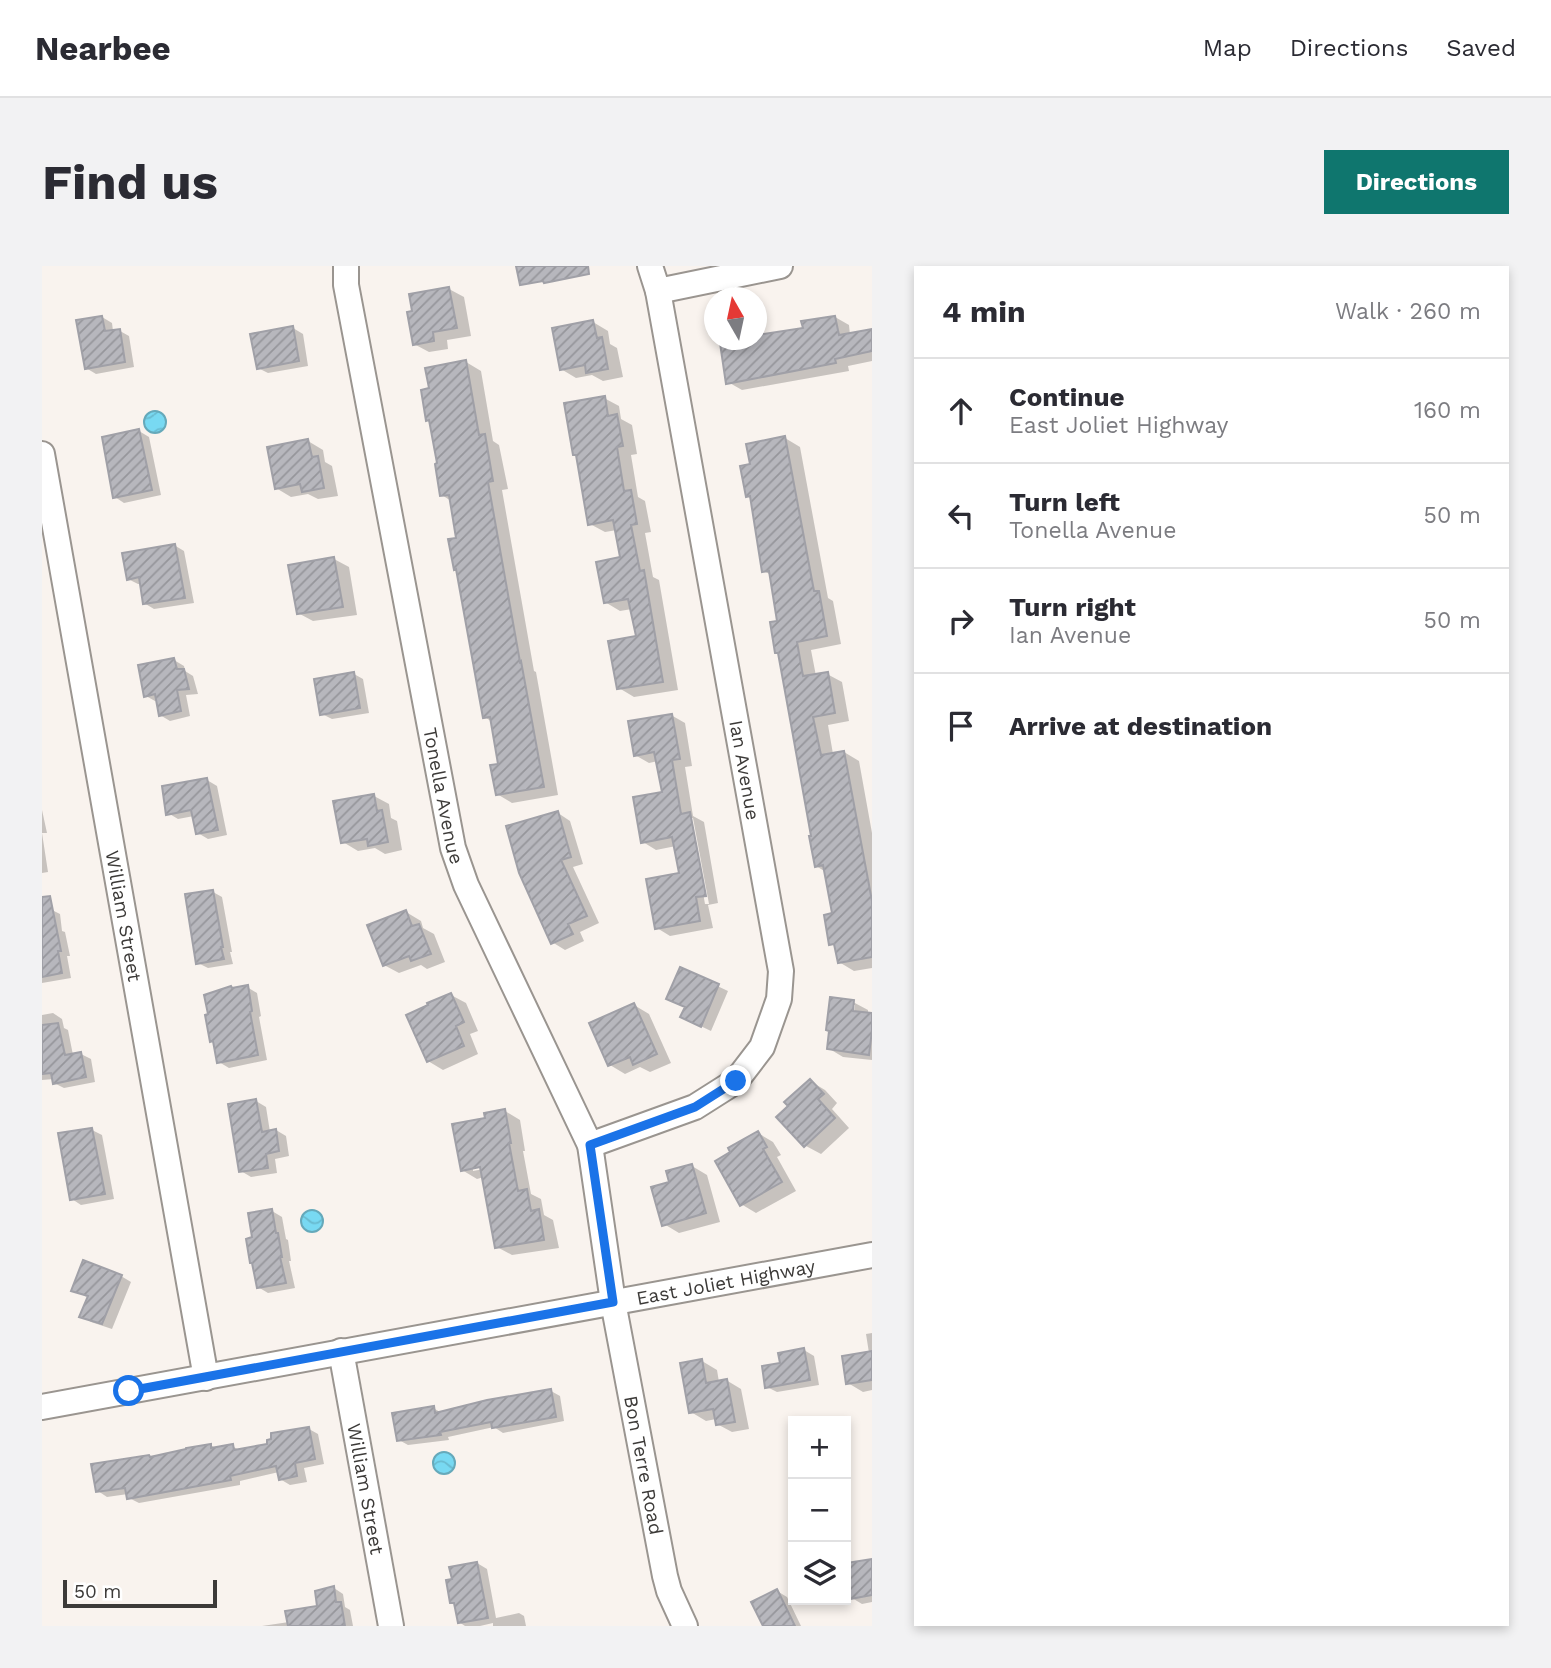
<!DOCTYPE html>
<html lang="en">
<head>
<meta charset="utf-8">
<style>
  body { margin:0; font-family:"Work Sans",sans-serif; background:#f2f2f3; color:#2b2b33 }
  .controls { position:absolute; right:21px; bottom:21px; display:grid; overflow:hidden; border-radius:0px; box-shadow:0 4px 10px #0003 }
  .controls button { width:63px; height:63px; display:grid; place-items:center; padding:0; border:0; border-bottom:2px solid #e1e1e2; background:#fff; color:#2b2b33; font:35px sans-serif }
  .compass { position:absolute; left:662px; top:21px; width:63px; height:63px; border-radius:50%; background:#fff; box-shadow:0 4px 10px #0003; rotate:351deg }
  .scale { position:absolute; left:21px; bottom:18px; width:154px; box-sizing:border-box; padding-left:7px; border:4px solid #3c3a38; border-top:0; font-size:19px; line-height:24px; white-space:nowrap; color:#3c3a38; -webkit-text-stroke:5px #fff; paint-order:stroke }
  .stop { position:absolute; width:21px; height:21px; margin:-16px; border:5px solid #1a73e8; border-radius:50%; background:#fff }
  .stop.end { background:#1a73e8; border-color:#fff; box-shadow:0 2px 7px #0008 }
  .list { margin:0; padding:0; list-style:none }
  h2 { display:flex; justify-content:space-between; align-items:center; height:91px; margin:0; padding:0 28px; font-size:30px }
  h2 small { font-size:23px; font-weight:400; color:#7c7c81 }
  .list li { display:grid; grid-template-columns:46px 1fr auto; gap:21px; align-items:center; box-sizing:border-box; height:105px; padding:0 28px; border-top:2px solid #e1e1e2 }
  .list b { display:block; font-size:26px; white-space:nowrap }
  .list p { margin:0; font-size:23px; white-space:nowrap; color:#7c7c81 }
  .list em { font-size:23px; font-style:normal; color:#7c7c81 }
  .icon { flex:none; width:38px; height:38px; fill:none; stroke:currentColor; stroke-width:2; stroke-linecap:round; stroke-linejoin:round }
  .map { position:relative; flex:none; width:830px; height:1360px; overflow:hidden; border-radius:0px }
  header { display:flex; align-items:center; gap:42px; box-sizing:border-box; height:98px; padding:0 35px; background:#fff; border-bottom:2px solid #e1e1e2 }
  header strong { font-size:33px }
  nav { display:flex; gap:38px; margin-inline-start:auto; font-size:24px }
  .intro { display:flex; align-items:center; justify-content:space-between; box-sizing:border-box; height:168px; padding:0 42px }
  h1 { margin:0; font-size:49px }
  .button { padding:18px 32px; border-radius:0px; background:#0f766e; color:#fff; font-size:24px; font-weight:700 }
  main { display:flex; gap:42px; padding:0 42px }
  aside { flex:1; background:#fff; border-radius:0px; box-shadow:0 4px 10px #0003 }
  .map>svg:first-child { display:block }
</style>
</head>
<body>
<header>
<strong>Nearbee</strong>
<nav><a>Map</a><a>Directions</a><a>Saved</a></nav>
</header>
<div class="intro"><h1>Find us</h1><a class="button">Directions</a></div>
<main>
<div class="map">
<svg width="830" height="1360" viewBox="0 0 830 1360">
  <defs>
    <pattern id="water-waves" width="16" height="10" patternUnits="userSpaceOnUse" patternTransform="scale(1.75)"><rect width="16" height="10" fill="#78d9f2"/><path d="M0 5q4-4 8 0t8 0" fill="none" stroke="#69bbd0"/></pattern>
    <pattern id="building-hatch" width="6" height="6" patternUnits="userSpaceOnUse" patternTransform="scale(1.75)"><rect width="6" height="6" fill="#b7b7bd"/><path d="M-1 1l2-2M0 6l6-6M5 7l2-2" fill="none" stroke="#96969b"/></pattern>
  </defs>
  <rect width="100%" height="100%" fill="#f9f3ee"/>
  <!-- water -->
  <path fill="url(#water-waves)" stroke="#66a9ba" stroke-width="2" d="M102 156a11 11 0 1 1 22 0a11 11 0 1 1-22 0Z
    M259 955a11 11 0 1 1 22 0a11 11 0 1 1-22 0Z
    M391 1197a11 11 0 1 1 22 0a11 11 0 1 1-22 0Z"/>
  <!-- shadow -->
  <path fill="#0003" fill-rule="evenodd" d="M407,23l15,8 7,39 -24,4 1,9 -19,3 -15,-8z
    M60,51l10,6 1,8h7l9,5 5,31 -38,7 -10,-6z
    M793,51l14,8 1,10 22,-4v30l-24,5 1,5 -107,19 -14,-8 10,-42h19v-8l3,-1 7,4 38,-5z
    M551,56l15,9 2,13 7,4 6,29 -20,4 -11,-6 -16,3 -15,-9z
    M251,62l10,6 5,32 -40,7 -10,-5z
    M424,96l15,9 12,70 6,4 9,44 -6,1 32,181 2,1 22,123 -46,8 -15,-9 3,-29 -8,-43 -7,-5 -27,-147 -3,-1 3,-30 -7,-38 -9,-6 -3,-30 -8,-44 -3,-1 3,-31z
    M562,132l15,8 2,13 11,6 5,29 -6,1 7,42 7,4 6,31 -6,1 8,44 6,3 19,110 -44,7 -15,-9 19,-51 -6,-28 -12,2 -15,-9 17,-43 -5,-29 -12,2 -15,-8z
    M97,165l10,6 12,58 -37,8 -9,-6z
    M743,172l15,9 28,151 5,3 8,43 -30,6 5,26 11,-2 15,8 7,39 -21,4 5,29 11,-2 15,9 13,72v135l-18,3 -15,-9 -2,-15 -6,-3 3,-29 -8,-43 -10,-6 -3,-29 -42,-262 -7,-4 -12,-73 -4,-2 4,-30z
    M266,175l15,9 2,12 7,4 6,30 -20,3 -10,-5 -17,3 -15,-9z
    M132,279l10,6 10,52 -40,6 -10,-6 -2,-19h-4l-10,-5z
    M292,293l15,8 8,48 -44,6 -15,-8z
    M132,394l10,6 1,5 8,5 5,18 -12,1 4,21 -20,5 -10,-6 -2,-14h-3l-9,-5z
    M312,408l9,5 6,34 -37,6 -10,-5z
    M629,449l14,8 7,43 -7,1 8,49 11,6 14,81 -10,2 5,23 -43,8 -13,-8 24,-54 -5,-28 -20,4 -13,-8 21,-49 -6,-32 -9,2 -14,-8zM648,552h3l16,86h-4z
    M165,514l10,6 10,49 -19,4 -10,-6 -4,-17 -16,3 -10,-6z
    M332,530l15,8 2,14 6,3 5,29 -17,4 -10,-6 -17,3 -15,-9z
    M0,544l5,23h-5z
    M516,547l12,8 13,43 -10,3 26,56 -19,9 4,9 -19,9 -13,-8z
    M0,567l6,39 -6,1z
    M171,626l9,5 10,55h-2l3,12 -25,4 -10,-5z
    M8,643l10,5 2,17 3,1 5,24h-3l4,22 -29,5v-73z
    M364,646l15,9 2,7 11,6 11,28 -18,7 -6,-4 -22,8 -15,-8z
    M639,703l47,22 -17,40 -19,-9 -6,-15z
    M205,721l10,6 4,23 -2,1 8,43 -38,8 -10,-6 -4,-19 -4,-2 24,-51z
    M409,729l15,8 12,28 -8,3 8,20 -35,16 -15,-9z
    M811,736l15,8v4l4,1v45l-29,-3 -15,-9zM810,739h3l-2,14z
    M592,739l15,9 22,49 -21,9 -10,-5 -15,7 -15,-9z
    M11,747l9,6 2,9 4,2 5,25 8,-1 10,5 4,23 -31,6 -10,-5v-4l-12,1v-65z
    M768,815l15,9 12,13 -5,6 17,19 -28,26 -15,-8 -27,-29z
    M214,835l10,6 4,25 6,-2 10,6 3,20 -14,3 2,14 -26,4 -10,-6z
    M463,845l15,9 5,31h-2l8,43 10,5 3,16 9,5 6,28 -47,7 -15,-8 -13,-70 -7,2 -15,-9 25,-50zM446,898l1,4 -16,3v-4z
    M50,864l10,5 12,64 -33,6 -9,-6z
    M716,867l15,9 8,13 -4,2 19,34 -40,22 -15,-9z
    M650,900l15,9 13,47 -41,11 -15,-9 7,-41z
    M230,945l10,6 4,22 2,1 3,21h-2l6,27 -27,5 -10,-6z
    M79,1010l10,6 -19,47 -21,-7 -9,-6 7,-18 -16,-8z
    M830,1067v57l-9,2 -15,-9 21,-30 -3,-19z
    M762,1084l10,6 5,29 -42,7 -10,-5 15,-23z
    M660,1095l15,9 2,12 7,-2 15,9 8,40 -17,3 -15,-8 -1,-5 -10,2 -15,-9z
    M509,1125l9,5 4,25 -61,12 -9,-6 -46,10 1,3 -41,5 -9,-5 34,-32 9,5z
    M267,1163l9,5 6,30 -20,4 3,14 -17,3 -10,-6 -1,-7 -39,9v4l-101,18 -10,-5 -1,-4 -21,3 -9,-6 54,-33 58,-13 6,3 16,-2 9,5 28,-6z
    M830,1294v42l-10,2 -10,-6 -6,-33z
    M435,1297l10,6 9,49 23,-5 5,3 2,10h-33v-3l-13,3h-15l-6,-4 -3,-18 -5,-3z
    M292,1322l9,6 2,13 5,3 3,16h-91l27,-4 30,-15z
    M735,1325l10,6 14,29h-36z"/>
  <!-- building -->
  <path fill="url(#building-hatch)" stroke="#a0a0a7" stroke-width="2" d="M474,0h72l1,8 -45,9 -1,-2 -23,4z
    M407,21l8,41 -24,4 1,9 -21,4 -6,-33 5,-1 -3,-17z
    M60,50l3,15 15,-2 5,33 -40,7 -9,-49z
    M793,50l4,19 33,-6v22l-37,8 1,4 -110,21 -6,-41 24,-3h13v-5l46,-7 -2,-7z
    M551,54l4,18 5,-1 6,32 -22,4 -1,-8 -25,5 -8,-42z
    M251,60l6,35 -42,8 -7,-35z
    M424,94l13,75 6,-1 8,47 -5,1 32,180 1,-1 23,126 -48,8 -6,-30 8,-1 -8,-47 -7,1 -27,-149 -2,1 -6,-31 8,-1 -7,-43 -9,1 -5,-32 2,-1 -8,-43 -3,1 -5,-31 8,-2 -4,-20z
    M563,130l3,20 9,-2 6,32 -6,1 7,44 7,-1 6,34 -6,1 9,46 4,-1 19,112 -46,7 -9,-48 28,-5 -8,-37 -24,4 -8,-41 24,-5 -7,-37 -25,5 -12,-70h-3l-9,-52z
    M97,163l13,61 -39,8 -11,-61z
    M743,170l29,155h5l8,45 -30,6 6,34 25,-4 7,41 -22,4 8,38 23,-4 28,150v56l-34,6 -4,-19 -5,1 -5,-30 8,-2 -9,-48 -8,2 -6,-31h2l-19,-106 -14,-77h-3l-5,-31 7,-1 -8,-50 -7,1 -12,-76 -4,1 -6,-31 10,-2 -4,-20z
    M266,173l4,18 6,-1 6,32 -22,4 -2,-8 -25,5 -8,-42z
    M133,278l10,54 -42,6 -4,-27 -12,3 -5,-27z
    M292,291l9,50 -46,7 -9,-49z
    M132,392l3,11h7l5,20 -12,1 4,21 -22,5 -4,-22 -11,3 -6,-32z
    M312,406l6,36 -40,7 -6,-36z
    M630,448l8,45 -8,1 9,54 9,-2 16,84 -10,1 4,24 -45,8 -9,-50 33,-6 -7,-36 -31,6 -8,-46 29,-5 -8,-40 -20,4 -6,-35z
    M165,512l11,52 -22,4 -5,-24 -25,5 -4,-29z
    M332,528l3,17 5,-1 6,32 -20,4 -1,-7 -26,4 -8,-42z
    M516,545l13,46 -10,3 26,56 -19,8 5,10 -22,10 -32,-71 -13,-47z
    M171,624l10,57h-2l3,12 -28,5 -11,-70z
    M8,630l11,55h-3l4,22 -20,4v-80z
    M364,644l6,16 7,-2 12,30 -20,7 -2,-5 -26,10 -16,-41z
    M638,701l39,17 -18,43 -21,-10 5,-10 -19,-8z
    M206,719l4,26 -2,1 8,43 -41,8 -4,-22 -3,1 -5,-27 3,-1 -4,-19 27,-9 1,2z
    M409,727l13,29 -8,4 8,20 -37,16 -21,-47 22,-10 -1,-2z
    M788,731l24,3 -1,11 19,2v17l-3,25 -42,-6 2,-18 -3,-1z
    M592,737l23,51 -24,11 -3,-8 -22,9 -19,-43z
    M16,757l7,32 16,-3 5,25 -33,7 -2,-11 -9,1v-49z
    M768,813l14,15 -6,5 17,19 -31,29 -28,-30 12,-11 -4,-4z
    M214,833l6,33 14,-3 3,22 -13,3 2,14 -29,4 -11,-68z
    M463,843l6,34h-2l9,48 9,-2 4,22 8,-2 5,31 -49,8 -15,-81 -19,4 -9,-47 33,-6 -1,-5z
    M50,862l13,66 -35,6 -12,-67z
    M716,865l9,16 -4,2 19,33 -42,24 -25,-45 15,-9 -2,-4z
    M650,898l14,49 -44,13 -11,-39 18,-5 -3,-11z
    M230,943l4,24h2l4,24h-2l6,26 -29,5 -5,-25h-2l-4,-24 6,-2 -4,-24z
    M41,994l39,15 -20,49 -23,-7 9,-21 -17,-5z
    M762,1082l6,32 -45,8 -3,-22 18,-3 -2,-10z
    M830,1085v29l-26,4 -4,-28z
    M660,1093l4,24 21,-4 8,43 -19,3 -3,-16 -24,4 -9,-50z
    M509,1123l5,28 -64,11 -1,-6 -51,10 1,3 -44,6 -5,-28 42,-7 1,7 52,-13z
    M267,1161l6,32 -20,4 2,13 -18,4 -3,-14 -46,10 1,4 -104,19 -2,-11 -29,4 -5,-28 58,-9 1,2 36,-8v-1l25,-4v4l22,-4 1,6 33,-6v-4l4,-1v-6z
    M830,1293v36l-22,4 -4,-26v-10z
    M435,1296l11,56 -30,5 -4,-20h-4l-4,-23 6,-1 -3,-12z
    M292,1320l2,16h5l4,24h-57l-3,-15 32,-5 -2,-15z
    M735,1323l18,37h-32l-12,-24z"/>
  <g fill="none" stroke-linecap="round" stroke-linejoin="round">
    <defs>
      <g id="minor">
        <path id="s1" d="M304,0v19l107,563 13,37 124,260 23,157 52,274 4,15 16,35"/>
        <path d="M616,25l122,-25"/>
        <path id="s2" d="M0,188l164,924"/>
        <path d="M548,879l105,-38 41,-26 26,-34 17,-48 2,-28 -123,-680 -8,-25"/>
        <path id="s3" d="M299,1085l50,275"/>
        <path id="s4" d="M0,1141l830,-152"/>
      </g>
    </defs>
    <!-- minor casing -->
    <use href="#minor" stroke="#9a9590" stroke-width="28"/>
    <!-- minor -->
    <use href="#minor" stroke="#fff" stroke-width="24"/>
  </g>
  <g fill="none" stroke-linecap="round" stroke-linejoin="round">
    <!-- route -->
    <path stroke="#1a73e8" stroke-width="9" d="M87,1125l484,-89 -23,-157 105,-38 41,-26"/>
  </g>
  <g text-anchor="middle" stroke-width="7" stroke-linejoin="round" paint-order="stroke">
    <!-- street labels -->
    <g font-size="19" fill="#3c3a38" stroke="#fff">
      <text transform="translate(703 504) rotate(80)" y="7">Ian Avenue</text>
      <text dy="7" stroke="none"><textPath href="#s1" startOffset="539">Tonella Avenue</textPath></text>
      <text dy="7" stroke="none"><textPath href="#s2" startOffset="469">William Street</textPath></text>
      <text dy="7" stroke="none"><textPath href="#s4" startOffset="695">East Joliet Highway</textPath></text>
      <text dy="7" stroke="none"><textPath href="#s1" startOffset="1244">Bon Terre Road</textPath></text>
      <text dy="7" stroke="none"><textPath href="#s3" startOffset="140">William Street</textPath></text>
    </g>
  </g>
</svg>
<div class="controls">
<button>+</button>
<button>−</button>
<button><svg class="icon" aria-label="layers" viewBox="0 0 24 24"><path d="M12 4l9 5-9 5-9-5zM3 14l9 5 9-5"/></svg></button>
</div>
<svg class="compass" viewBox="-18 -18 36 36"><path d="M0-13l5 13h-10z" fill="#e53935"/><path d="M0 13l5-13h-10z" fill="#7c7c81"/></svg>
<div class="scale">50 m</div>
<div class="stop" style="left:87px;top:1125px"></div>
<div class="stop end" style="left:694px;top:815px"></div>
</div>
<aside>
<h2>4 min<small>Walk · 260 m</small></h2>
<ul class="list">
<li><svg class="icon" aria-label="ahead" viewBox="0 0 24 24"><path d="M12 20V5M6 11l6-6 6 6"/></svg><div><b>Continue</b><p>East Joliet Highway</p></div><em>160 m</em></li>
<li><svg class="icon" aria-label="left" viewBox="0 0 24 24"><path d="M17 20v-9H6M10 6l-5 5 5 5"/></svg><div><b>Turn left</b><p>Tonella Avenue</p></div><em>50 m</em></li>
<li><svg class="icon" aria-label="right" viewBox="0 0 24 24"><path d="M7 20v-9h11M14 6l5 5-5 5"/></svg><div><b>Turn right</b><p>Ian Avenue</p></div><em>50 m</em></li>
<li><svg class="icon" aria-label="arrive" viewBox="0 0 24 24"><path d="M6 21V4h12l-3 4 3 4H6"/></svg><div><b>Arrive at destination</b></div></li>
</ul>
</aside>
</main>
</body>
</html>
